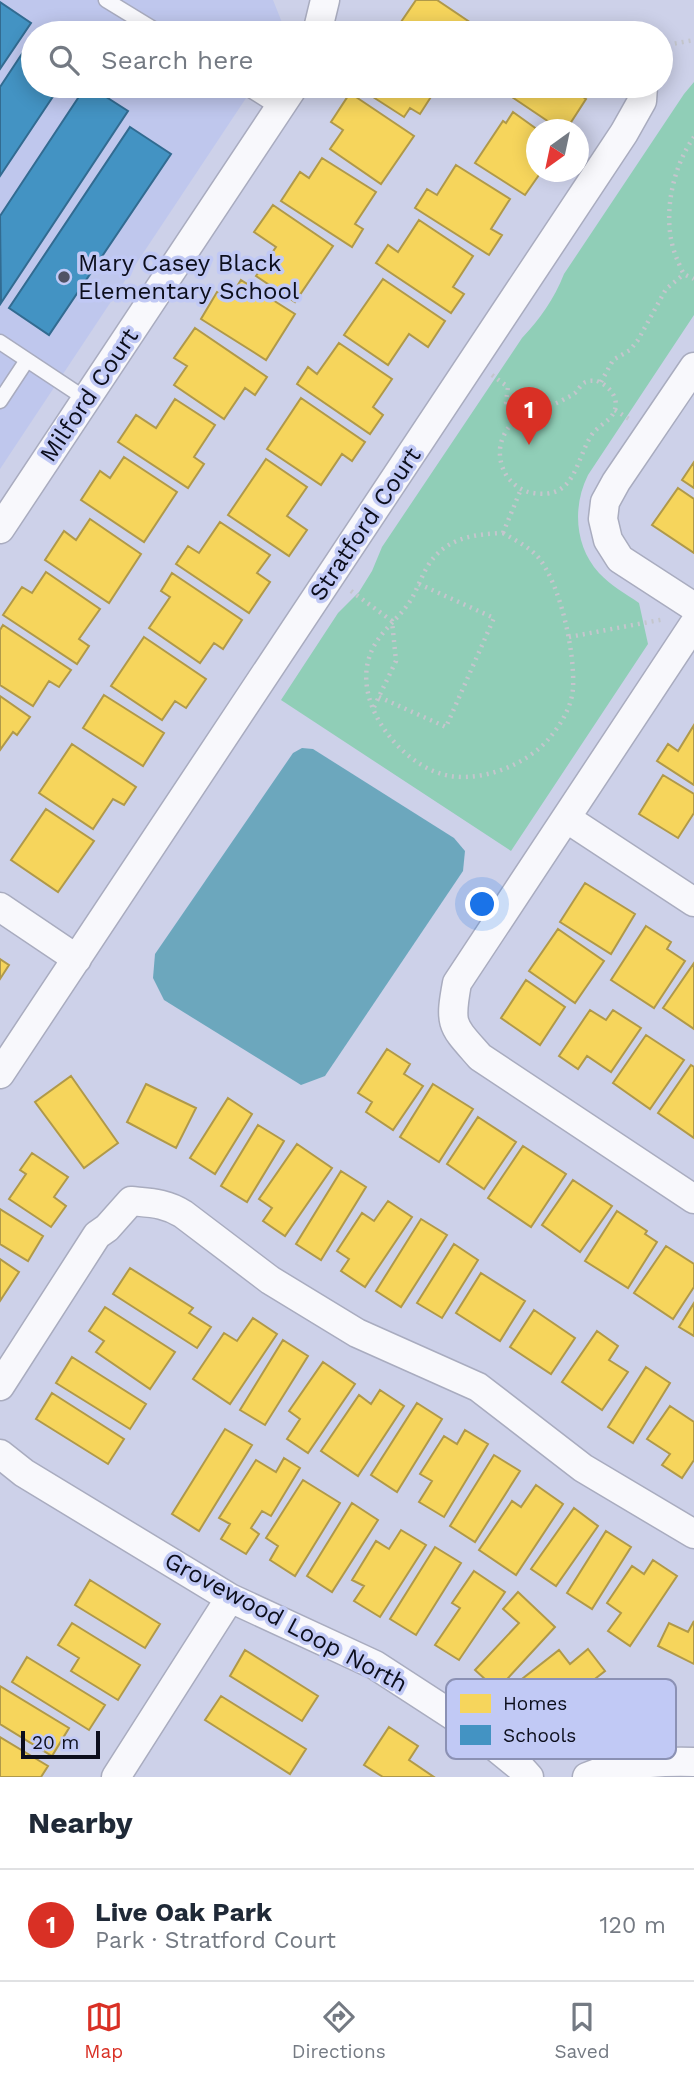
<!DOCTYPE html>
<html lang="en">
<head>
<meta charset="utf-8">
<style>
  body { margin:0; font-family:"Work Sans",sans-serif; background:#f2f2f3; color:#1f2937 }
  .compass { position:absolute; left:526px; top:119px; width:63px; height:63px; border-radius:50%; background:#fff; box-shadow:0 4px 18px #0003; rotate:213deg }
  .scale { position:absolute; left:21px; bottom:18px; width:79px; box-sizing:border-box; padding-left:7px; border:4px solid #0c0e1c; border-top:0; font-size:19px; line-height:24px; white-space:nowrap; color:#0c0e1c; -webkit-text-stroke:5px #c1c9f5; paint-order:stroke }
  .you { position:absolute; left:483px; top:905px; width:24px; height:24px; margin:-18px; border:5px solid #fff; border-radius:50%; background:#1a73e8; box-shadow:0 0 0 10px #1a73e833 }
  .badge { display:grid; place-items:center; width:46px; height:46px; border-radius:50%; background:#d93025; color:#fff; font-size:23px; font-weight:700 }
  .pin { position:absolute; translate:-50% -58px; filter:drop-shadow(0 2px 4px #0008) }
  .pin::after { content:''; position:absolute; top:37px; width:24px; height:21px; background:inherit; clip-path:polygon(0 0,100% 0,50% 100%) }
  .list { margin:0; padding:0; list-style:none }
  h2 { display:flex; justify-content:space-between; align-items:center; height:91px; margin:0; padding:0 28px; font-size:30px }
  h2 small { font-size:23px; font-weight:400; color:#747a83 }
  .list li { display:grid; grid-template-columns:46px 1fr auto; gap:21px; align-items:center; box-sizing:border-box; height:112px; padding:0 28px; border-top:2px solid #e0e1e3 }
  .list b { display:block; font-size:26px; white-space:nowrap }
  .list p { margin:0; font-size:23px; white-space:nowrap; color:#747a83 }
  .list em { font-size:23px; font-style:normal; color:#747a83 }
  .icon { flex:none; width:38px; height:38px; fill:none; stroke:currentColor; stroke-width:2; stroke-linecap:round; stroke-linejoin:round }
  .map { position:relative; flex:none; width:694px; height:1777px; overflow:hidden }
  .search { position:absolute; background:#fff; box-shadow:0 4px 18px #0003; left:21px; right:21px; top:21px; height:77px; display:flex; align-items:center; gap:18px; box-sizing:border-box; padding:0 24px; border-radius:38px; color:#747a83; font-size:26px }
  .sheet { height:203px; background:#fff }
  nav { display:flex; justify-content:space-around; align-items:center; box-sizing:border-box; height:98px; border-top:2px solid #e0e1e3; background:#fff; font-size:19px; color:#747a83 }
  nav a { display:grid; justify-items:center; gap:4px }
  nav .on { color:#d93025 }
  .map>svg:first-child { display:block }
</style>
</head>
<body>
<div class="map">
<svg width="694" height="1777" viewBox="0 0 694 1777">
  <rect width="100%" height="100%" fill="#cdd1e9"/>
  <!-- built -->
  <path fill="#bfc7ed" d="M0,0h273l10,25 -1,8h-249v53h221l-254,383z"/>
  <!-- green -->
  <path fill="#90ceb7" d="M694,82v233l-106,160c-16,32 -13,72 11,98 11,12 27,21 40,30l9,41 -137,207 -230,-151 57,-87 21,-21 13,-21 10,-24 140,-209c18,-19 32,-39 42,-64l120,-180z"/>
  <!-- water -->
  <path fill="#6ca7bd" d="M302,748l11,1 141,89 11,13 -2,20 -138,205 -24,9 -137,-85 -11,-22 2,-24 138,-201z"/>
  <!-- homes -->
  <path fill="#f6d55c" stroke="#b09949" stroke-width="2" d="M416,0h21l43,29 -3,4h-59l-17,-11z
    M360,86h69l7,3 -16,25 -10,-6 -6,9 -45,-29z
    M511,86h55l20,13 -20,31h-5l-55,-37z
    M350,93l64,43 -33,48 -51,-35 13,-19 -12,-8z
    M513,112l25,18h-2v42h5l-16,23 -50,-32 28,-42 3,2z
    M322,158l54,34 -21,32 8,5 -11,18 -71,-46 19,-29 9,6z
    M456,165l54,34 -19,30 11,6 -13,20 -74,-47 12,-19 10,6z
    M273,205l60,41 -38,56 -39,-26 20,-29 -22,-15z
    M419,220l54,36 -20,31 11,7 -13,19 -75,-50 12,-18 10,7z
    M383,279l62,42 -17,26 -19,-13 -21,31 -44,-30z
    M241,280l54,34 -29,46 -65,-41 16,-27 12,7z
    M195,328l72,49 -12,18 -10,-7 -21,31 -50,-34 13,-19 -13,-8z
    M339,343l53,36 -19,28 10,8 -13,19 -73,-50 11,-17 9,7z
    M301,398l64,44 -13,19 -10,-7 -21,31 -54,-36z
    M175,399l40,26 -21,32 10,7 -16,24 -70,-46 18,-27 20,13z
    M124,457l53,35 -33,50 -63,-42 19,-29 10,7z
    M266,459l41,28 -20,29 20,14 -18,26 -61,-41z
    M694,462v26l-12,-8z
    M678,488l16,11v54l-42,-28z
    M90,519l51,35 -32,49 -64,-43 19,-29 12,9z
    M220,522l50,33 -13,18 13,9 -21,31 -73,-49 12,-18 11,7z
    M46,572l54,37 -21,30 10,7 -12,18 -74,-49 19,-28 10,6z
    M172,573l70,47 -19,29 -9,-6 -14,20 -51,-35 21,-31 -9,-6z
    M3,625l68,45 -12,17 -10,-6 -16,25 -33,-21v-55z
    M144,637l62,42 -20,29 -11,-7 -13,19 -51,-34z
    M104,695l60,38 -21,33 -60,-38z
    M0,696l30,21 -13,18 -4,-3 -13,18z
    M694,725v60l-37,-24 11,-17 10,7z
    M72,744l64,43 -12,18 -11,-6 -20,30 -54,-36z
    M663,775l31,19v19l-16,25 -39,-24z
    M46,809l48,32 -36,51 -47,-32z
    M585,883l50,31 -24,40 -51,-32z
    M646,926l25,16 -4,7 18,12 -31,47 -43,-28z
    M558,929l46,32 -29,42 -46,-32z
    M0,959l9,6 -9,14z
    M694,963v66l-31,-21z
    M526,980l39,27 -25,38 -39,-27z
    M590,1010l16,10 7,-10 28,18 -30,44 -24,-16 -9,13 -19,-13z
    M646,1035l38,25 -34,49 -37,-26z
    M387,1049l23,15 -6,10 19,12 -30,44 -27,-18 6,-10 -14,-9z
    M691,1065l3,2v71l-36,-25z
    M71,1076l47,67 -34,25 -49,-66z
    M146,1084l50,24 -20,40 -49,-26z
    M433,1084l40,25 -34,53 -39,-25z
    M228,1098l24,16 -37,60 -25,-16z
    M478,1117l38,25 -32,47 -37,-25z
    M258,1125l26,16 -37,61 -26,-16z
    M297,1144l35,24 -47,68 -22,-15 9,-13 -13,-9z
    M523,1146l43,28 -35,53 -43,-29z
    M32,1153l36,24 -14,20 12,9 -15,21 -42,-28 17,-25 -6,-4z
    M341,1171l25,16 -45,73 -25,-16z
    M573,1180l39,26 -32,46 -38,-27z
    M388,1201l24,16 -47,70 -24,-16 8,-12 -12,-8 25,-38 12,8z
    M0,1209l43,27 -15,25 -28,-17z
    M617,1211l30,20 -2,3 12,8 -29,46 -43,-27z
    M421,1219l26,16 -46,72 -25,-16z
    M454,1244l24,16 -36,58 -25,-15z
    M666,1246l28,18v23l-21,32 -39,-26z
    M0,1259l19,13 -19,29z
    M130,1268l63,40 -4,5 22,14 -14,21 -84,-54z
    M481,1273l44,28 -25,40 -44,-28z
    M694,1303v33l-15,-9z
    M105,1307l70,45 -25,37 -54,-37 8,-11 -15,-10z
    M534,1310l41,28 -24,36 -41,-27z
    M253,1318l24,16 -47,70 -37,-25 31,-46 13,8z
    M597,1331l21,15 -9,14 19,12 -26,38 -40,-28z
    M283,1340l25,16 -43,69 -25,-15z
    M72,1357l74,47 -16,25 -74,-46z
    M323,1362l32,22 -47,69 -21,-14 13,-20 -11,-8z
    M646,1367l24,16 -37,60 -25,-16z
    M380,1390l24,16 -46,70 -37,-25 38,-56 12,9z
    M52,1393l72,46 -16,25 -72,-45z
    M417,1403l25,16 -45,73 -26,-17z
    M670,1406l24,16v38l-12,18 -20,-13 8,-11 -23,-15z
    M225,1429l27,16 -53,86 -27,-17z
    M465,1430l23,14 -44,73 -25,-15 13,-21 -12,-7 24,-38 13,8z
    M494,1455l26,16 -45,71 -25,-16z
    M284,1458l16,10 -29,48 -9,-5 -11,17 8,6 -13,20 -25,-15 9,-15 -11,-6 37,-58 20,12z
    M303,1480l37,23 -45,73 -25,-16 8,-14 -12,-8z
    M536,1485l27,19 -47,71 -37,-25 33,-49 9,6z
    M352,1503l26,17 -46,72 -25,-16z
    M574,1508l24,18 -42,60 -25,-17z
    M401,1530l25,15 -46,72 -26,-16 10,-15 -12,-6 24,-39 13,8z
    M606,1531l25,16 -39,62 -25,-16z
    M435,1547l26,16 -45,72 -26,-16z
    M653,1560l24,16 -47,70 -22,-15 13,-18 -14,-10 25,-37 12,8z
    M474,1571l31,21 -46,68 -24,-15 25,-37 -8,-5z
    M90,1580l70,44 -15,24 -70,-43z
    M518,1592l37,35 -58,63 -22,-20 44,-47 -16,-14z
    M694,1621v43l-36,-18 11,-23 19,9z
    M72,1623l68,42 -22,35 -47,-29 8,-13 -21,-13z
    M588,1649l17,22 -68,53 -19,-25 13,-9 -9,-11 37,-29 11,14z
    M245,1650l73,46 -16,25 -72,-45z
    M27,1657l78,48 -16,25 -77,-48z
    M0,1686l69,42 -17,28 -52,-32z
    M221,1696l85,53 -16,25 -85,-54z
    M389,1727l29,19 -9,14 25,17h-51l-19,-12z
    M0,1737l48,29 -7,11h-41z"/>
  <!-- schools -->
  <path fill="#4393c3" stroke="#326b91" stroke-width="2" d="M0,2l31,21 -31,46z
    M33,37v49h27l-60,90v-89z
    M86,86h3l39,25 -127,192 -1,-87z
    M130,127l41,27 -122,181 -40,-27z"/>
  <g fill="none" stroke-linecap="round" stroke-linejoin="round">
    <defs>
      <path id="service" d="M106,0l54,33
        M244,86l35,22
        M0,342l86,57
        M0,401l27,-41"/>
      <path id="minor" d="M317,33l8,-33
        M694,367l-78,115 -11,20 -2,17 5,21 12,19 74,48
        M0,529l294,-443
        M694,624l-237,359c-8,43 -5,42 23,74l214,142
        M566,818l128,84
        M0,907l77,52
        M0,1074l624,-941 18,-32 1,-15
        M0,1386l97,-151 10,-7 24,-27c20,2 35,2 52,13l87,66 87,53 121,54 105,81 111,66
        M0,1454l24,19 206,125 145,67 97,63 48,39 9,10
        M116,1777l114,-179
        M587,1777c33,-14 71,-16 107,-15"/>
    </defs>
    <!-- service casing -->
    <use href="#service" stroke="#a9acbf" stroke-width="17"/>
    <!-- minor casing -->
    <use href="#minor" stroke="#a9acbf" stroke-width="31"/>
    <!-- path -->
    <path stroke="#c4c6cd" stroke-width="4.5" stroke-dasharray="2 5" stroke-linecap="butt" d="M661,46l33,-6
      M694,137c-23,32 -33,85 -17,122 2,4 4,11 7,15 3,2 7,3 10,5
      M492,375l16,12 -2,15 9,18
      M597,381c15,6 26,22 13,37 -6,6 -14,10 -19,18 -16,26 -16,64 -58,57 -11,-1 -24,-11 -29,-22 -5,-11 -6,-24 0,-36 11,-23 36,-24 57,-34 5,-3 10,-5 14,-8 3,-3 7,-10 11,-11 4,-2 7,-1 11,-1z
      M601,382l12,-22 17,-10 8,-10 28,-51 18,-15
      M615,410l14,9
      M503,533c12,7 26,14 35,24 23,28 37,96 35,131 -1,17 -11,35 -22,48 -23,30 -78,51 -115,36 -40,-15 -81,-69 -67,-114 7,-25 31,-39 43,-60 6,-11 10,-23 17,-34 17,-26 45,-30 74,-31z
      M503,533l18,-44
      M351,591l41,30 4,40 -22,46
      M569,637l96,-18
      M379,697l67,30 48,-109 -75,-34"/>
    <!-- service -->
    <use href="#service" stroke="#f8f8fc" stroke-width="14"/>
    <!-- minor -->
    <use href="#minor" stroke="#f8f8fc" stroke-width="28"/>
  </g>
  <!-- markers -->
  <circle fill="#505264" stroke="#c1c9f5" stroke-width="2.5" cx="64" cy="277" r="7"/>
  <g text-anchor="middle" stroke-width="7" stroke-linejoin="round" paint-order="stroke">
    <!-- poi labels -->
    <g font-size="24" fill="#0c0e1c" stroke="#c1c9f5" text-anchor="start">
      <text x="78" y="271">Mary Casey Black<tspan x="78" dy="28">Elementary School</tspan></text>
    </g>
    <!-- street labels -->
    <g font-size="24" fill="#0c0e1c" stroke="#c1c9f5">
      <text transform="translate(89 395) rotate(-56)" y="8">Milford Court</text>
      <text transform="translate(365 524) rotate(-56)" y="8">Stratford Court</text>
      <text transform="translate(286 1622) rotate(28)" y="8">Grovewood Loop North</text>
    </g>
  </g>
  <!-- legend -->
  <rect x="446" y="1679" width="230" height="80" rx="10" fill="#c1c9f5" stroke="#8b91b4" stroke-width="2"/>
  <rect x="460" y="1694" width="31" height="19" fill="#f6d55c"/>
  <rect x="460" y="1725" width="31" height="20" fill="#4393c3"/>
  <g font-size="19" fill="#0c0e1c">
    <text x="503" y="1710">Homes</text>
    <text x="503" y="1742">Schools</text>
  </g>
</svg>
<svg class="compass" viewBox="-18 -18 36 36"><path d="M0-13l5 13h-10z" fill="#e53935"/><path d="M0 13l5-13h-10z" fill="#747a83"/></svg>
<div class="scale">20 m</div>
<div class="you"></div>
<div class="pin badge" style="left:529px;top:445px">1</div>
<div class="search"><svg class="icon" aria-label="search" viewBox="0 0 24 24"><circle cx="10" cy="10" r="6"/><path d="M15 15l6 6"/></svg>Search here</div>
</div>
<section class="sheet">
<h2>Nearby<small></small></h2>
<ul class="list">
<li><span class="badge">1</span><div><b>Live Oak Park</b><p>Park · Stratford Court</p></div><em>120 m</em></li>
</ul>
</section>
<nav>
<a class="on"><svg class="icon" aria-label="map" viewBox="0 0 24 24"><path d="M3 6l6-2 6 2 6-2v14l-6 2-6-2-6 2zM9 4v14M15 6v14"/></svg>Map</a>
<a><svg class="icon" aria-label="directions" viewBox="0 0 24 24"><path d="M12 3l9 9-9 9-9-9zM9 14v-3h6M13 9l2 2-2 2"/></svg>Directions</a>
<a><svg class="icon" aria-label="saved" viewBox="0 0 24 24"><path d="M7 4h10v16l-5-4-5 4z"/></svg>Saved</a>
</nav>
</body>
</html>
